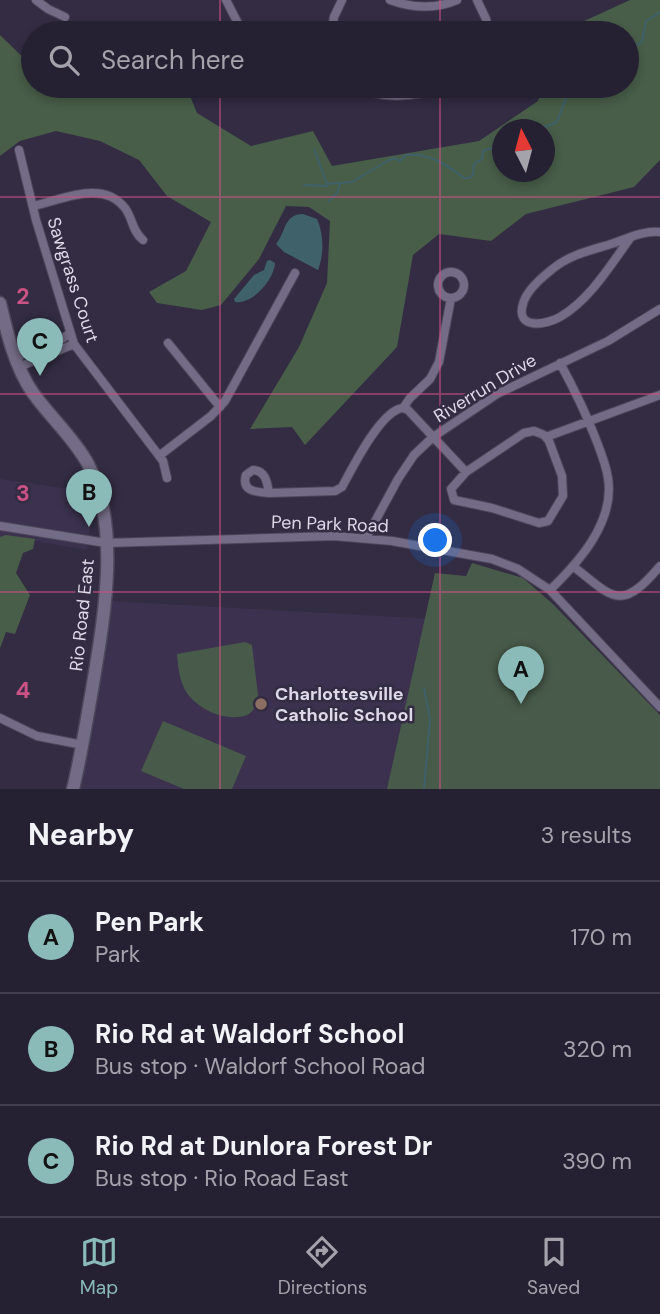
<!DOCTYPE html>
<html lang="en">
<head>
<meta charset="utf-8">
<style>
  body { margin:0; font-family:"DM Sans",sans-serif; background:#322e3e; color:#f1f3f6 }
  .compass { position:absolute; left:492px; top:119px; width:63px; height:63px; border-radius:50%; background:#262132; box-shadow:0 4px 10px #0003; rotate:354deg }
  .you { position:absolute; left:436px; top:541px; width:24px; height:24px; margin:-18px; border:5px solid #fff; border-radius:50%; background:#1a73e8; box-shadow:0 0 0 10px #1a73e833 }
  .badge { display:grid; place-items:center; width:46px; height:46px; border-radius:50%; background:#8bbbb9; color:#111; font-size:23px; font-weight:700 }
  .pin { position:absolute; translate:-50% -58px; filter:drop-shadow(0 2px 4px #0008) }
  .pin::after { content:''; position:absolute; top:37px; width:24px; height:21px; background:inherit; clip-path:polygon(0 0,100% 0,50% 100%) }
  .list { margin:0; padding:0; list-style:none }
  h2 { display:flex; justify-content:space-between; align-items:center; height:91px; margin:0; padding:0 28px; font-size:30px }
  h2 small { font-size:23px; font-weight:400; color:#a4a3ac }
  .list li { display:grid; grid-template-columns:46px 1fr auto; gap:21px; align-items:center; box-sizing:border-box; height:112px; padding:0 28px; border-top:2px solid #423e4d }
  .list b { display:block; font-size:26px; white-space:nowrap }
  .list p { margin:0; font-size:23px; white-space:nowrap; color:#a4a3ac }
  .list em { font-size:23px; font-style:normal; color:#a4a3ac }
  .icon { flex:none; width:38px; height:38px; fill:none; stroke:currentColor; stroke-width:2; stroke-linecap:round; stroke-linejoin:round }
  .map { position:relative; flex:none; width:660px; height:789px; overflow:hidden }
  .search { position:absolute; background:#262132; box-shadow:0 4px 10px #0003; left:21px; right:21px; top:21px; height:77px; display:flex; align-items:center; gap:18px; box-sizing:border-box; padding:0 24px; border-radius:38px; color:#a4a3ac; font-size:26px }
  .sheet { height:427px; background:#262132 }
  nav { display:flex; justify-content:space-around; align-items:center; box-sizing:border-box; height:98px; border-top:2px solid #423e4d; background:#262132; font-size:19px; color:#a4a3ac }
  nav a { display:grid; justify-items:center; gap:4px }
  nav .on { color:#8bbbb9 }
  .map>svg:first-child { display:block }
</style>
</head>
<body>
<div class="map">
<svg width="660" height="789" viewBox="0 0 660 789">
  <rect width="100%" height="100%" fill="#332c43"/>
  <!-- built -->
  <path fill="#3c324f" d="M0,479l84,12 6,34 -3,25 -64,-11 -23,43z
    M111,601l339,19 -40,169h-332z"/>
  <!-- green -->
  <path fill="#485a49" d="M472,563l51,15 31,27 106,110v74h-273l48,-216 31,3z
    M245,642l7,3 7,58c-4,4 -7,10 -12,12 -22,8 -53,-7 -63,-27 -5,-11 -6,-22 -7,-34z
    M163,721l83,35 -14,33h-48l-43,-18z"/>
  <!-- forest -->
  <path fill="#485e49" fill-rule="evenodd" d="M630,0h30v160l-26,27 -108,27 -35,27 -52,-7 -26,21 -16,92 -92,98 -13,-18 -42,2 49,-82 28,-64 3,-62 -21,-14 -23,-1 -27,53 -38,46 -19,5 -45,-7 -8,-11 37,-21 25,-49 -44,-26 -28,-36 -39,-19 -44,-10 -36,10 -20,15v-121l29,28 4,1v22h153l11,27 54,33 62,-15 19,35 147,-25 59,-40 5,-15h84v-53h-55l10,-11zM503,130h41v42h-41z
    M6,535l29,4 -2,10 -10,4 -7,20 14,22 -15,39 -9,-2 -6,16v-111z"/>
  <!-- water -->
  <path fill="#3e616a" d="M303,214l14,5c7,15 7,36 1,51l-34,-18 -8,-8c10,-12 8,-30 27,-30z
    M270,260l5,3c-1,17 -23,42 -40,39l-1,-3 20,-24 10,-5 3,-9z"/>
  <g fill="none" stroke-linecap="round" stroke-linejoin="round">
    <!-- stream -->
    <path stroke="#3e616a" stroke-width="2" d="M627,51l15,-9 4,-21 14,-9
      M537,130l20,-8 9,-24 24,-12
      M314,149l13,35 25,-2 37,-22 6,-2 5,3 6,-6c24,-2 39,9 58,23h5l4,-3 1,-11 8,-5 1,-8 20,-7
      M304,185l23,1
      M329,201l8,-8 3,-8
      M424,688l6,32 -6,69"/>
    <defs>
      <path id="street" d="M36,0l12,9 17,8
        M226,0l17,33
        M390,0c22,8 46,9 67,0
        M477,0l9,19 3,14
        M331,33l3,-16 8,-17
        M356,86c29,16 63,10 93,0
        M19,150l17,70 38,124 89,117 4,17
        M33,206c29,-6 69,-27 92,2 8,11 7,23 18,32
        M631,237c-20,27 -41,63 -71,80 -14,8 -45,13 -37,-13 3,-13 17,-25 27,-33 17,-15 37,-20 58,-26 16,-5 35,-15 52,-13
        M438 285a13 13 0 1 1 26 0a13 13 0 1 1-26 0Z
        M168,343l52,64
        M16,357l46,-18 8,-6
        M19,367l55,-23
        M403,408l5,2 58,62
        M534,431l10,4 5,6 13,35 1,20 -15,25 -9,2 -47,-15 -38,-8 -3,-11 15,-17 58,-39z
        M546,437l114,-42
        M159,456l52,-40 14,-15 70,-128
        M253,470c13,1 14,12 16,23 -12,-1 -28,-1 -23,-18z
        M269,493l66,-2 7,-4c11,-20 39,-77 61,-79l7,-10 20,-19 9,-17 12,-64
        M0,526l106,17 228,-7 58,5 100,18 26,10 32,21 110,117
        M366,538l32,-59 16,-24 19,-18 64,-43 111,-53 52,-32
        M573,566c41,33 48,46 87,0
        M550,590c29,-28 65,-68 58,-112 -2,-14 -8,-28 -13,-41 -10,-26 -22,-50 -35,-74
        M0,718l37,18 46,9"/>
      <path id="secondary" d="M0,303c7,30 15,64 33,90 17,24 41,45 55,71 34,64 15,158 4,226 -6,33 -11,66 -19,99"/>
    </defs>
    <!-- street casing -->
    <use href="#street" stroke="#4e475b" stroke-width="10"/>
    <!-- secondary casing -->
    <use href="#secondary" stroke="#4e475b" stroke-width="15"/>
    <!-- street -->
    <use href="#street" stroke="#746c86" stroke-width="8"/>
    <!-- secondary -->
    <use href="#secondary" stroke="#746c86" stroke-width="12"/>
  </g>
  <!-- grid -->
  <path fill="none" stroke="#ca5285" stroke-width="2" stroke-opacity="0.55" d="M220,0v33M440,0v33M220,86v703M440,86v703M0,197h660M0,394h660M0,592h660"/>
  <!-- markers -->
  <circle fill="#8d6e63" stroke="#332c43" stroke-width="2.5" cx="261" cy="704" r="7"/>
  <g text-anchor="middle" stroke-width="5" stroke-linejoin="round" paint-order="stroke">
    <!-- street labels -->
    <g font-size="18" fill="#ded9e8" stroke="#332c43">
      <text transform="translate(73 280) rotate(72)" y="6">Sawgrass Court</text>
      <text transform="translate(485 388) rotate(-31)" y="6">Riverrun Drive</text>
      <text transform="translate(330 524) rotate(2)" y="6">Pen Park Road</text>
      <text transform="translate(82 615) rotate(-84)" y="6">Rio Road East</text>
    </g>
    <!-- poi labels -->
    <g font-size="18" font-weight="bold" fill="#ded9e8" stroke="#332c43" text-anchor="start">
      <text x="275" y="700">Charlottesville<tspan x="275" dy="21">Catholic School</tspan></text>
    </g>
  </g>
  <g font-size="23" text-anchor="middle" font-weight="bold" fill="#ca5285" stroke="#332c43" stroke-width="5" stroke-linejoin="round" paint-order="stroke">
    <text x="23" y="304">2</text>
    <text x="23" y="501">3</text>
    <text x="23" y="698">4</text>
  </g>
</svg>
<svg class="compass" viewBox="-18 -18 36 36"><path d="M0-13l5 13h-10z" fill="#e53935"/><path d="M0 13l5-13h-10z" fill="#a4a3ac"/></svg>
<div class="you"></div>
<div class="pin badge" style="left:521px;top:704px">A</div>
<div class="pin badge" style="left:89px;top:527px">B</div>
<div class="pin badge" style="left:40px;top:376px">C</div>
<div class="search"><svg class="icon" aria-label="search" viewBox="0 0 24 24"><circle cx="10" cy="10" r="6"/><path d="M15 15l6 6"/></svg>Search here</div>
</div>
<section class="sheet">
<h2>Nearby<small>3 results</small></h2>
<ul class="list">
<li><span class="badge">A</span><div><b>Pen Park</b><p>Park</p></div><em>170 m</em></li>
<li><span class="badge">B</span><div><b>Rio Rd at Waldorf School</b><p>Bus stop · Waldorf School Road</p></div><em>320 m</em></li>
<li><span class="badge">C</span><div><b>Rio Rd at Dunlora Forest Dr</b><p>Bus stop · Rio Road East</p></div><em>390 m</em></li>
</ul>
</section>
<nav>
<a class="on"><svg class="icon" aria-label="map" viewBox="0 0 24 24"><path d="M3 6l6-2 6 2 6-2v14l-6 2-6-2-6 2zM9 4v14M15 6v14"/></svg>Map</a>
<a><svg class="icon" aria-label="directions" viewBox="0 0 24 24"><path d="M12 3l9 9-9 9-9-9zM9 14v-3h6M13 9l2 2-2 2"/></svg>Directions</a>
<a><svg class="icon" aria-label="saved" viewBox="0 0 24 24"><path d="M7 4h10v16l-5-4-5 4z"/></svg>Saved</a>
</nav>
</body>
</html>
